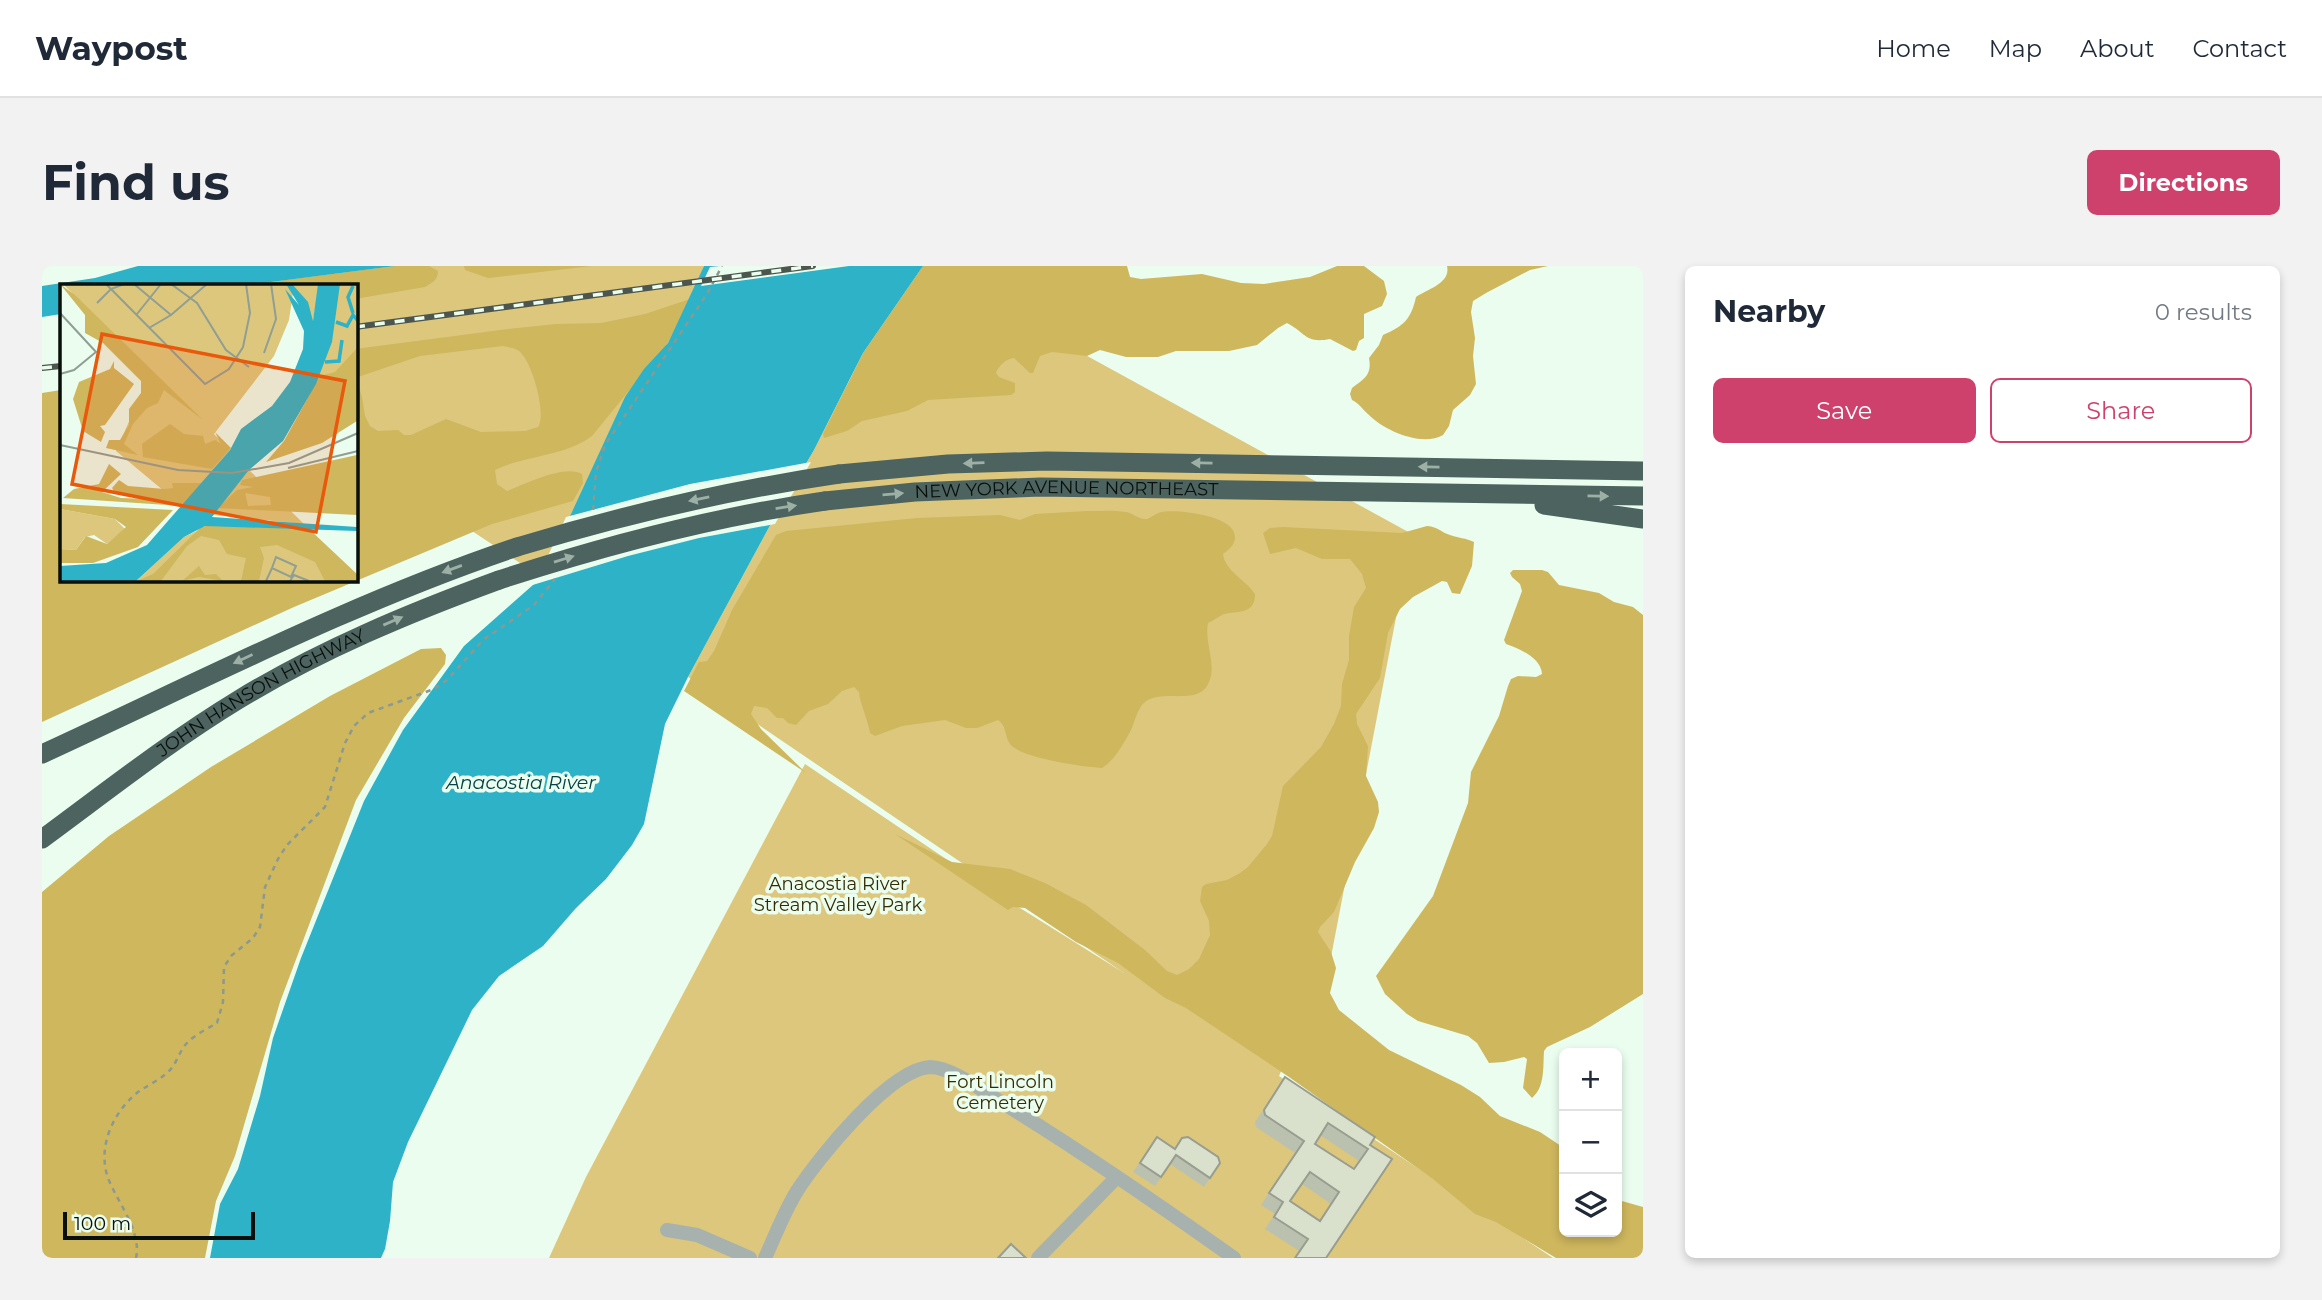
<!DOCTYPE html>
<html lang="en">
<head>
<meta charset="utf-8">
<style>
  body { margin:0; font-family:Montserrat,sans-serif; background:#f2f2f3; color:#1f2937 }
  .controls { position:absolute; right:21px; bottom:21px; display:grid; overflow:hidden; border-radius:10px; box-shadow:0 4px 10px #0003 }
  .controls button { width:63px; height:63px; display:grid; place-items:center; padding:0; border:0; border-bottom:2px solid #e0e1e3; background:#fff; color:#1f2937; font:35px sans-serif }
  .scale { position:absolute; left:21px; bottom:18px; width:192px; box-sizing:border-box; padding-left:7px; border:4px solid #090f0b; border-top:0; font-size:19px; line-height:24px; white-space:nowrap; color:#090f0b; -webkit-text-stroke:5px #eafdee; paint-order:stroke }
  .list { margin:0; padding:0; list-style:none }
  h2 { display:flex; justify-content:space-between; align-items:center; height:91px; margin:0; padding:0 28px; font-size:30px }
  h2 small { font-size:23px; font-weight:400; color:#747a83 }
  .actions { display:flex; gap:14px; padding:21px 28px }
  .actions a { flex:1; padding:16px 0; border:2px solid #cf416d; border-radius:10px; text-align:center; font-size:24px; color:#cf416d }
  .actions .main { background:#cf416d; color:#fff }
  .icon { flex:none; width:38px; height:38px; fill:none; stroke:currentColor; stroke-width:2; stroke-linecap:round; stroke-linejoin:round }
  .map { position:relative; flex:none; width:1601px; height:992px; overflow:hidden; border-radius:10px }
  header { display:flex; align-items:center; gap:42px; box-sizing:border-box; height:98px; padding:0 35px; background:#fff; border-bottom:2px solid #e0e1e3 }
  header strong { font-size:33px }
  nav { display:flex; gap:38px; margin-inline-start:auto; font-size:24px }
  .intro { display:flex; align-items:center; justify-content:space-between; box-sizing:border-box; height:168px; padding:0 42px }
  h1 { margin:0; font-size:49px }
  .button { padding:18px 32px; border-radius:10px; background:#cf416d; color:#fff; font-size:24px; font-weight:700 }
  main { display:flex; gap:42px; padding:0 42px }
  aside { flex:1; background:#fff; border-radius:10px; box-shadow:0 4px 10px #0003 }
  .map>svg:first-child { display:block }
</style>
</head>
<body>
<header>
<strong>Waypost</strong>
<nav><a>Home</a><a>Map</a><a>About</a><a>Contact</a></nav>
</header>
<div class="intro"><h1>Find us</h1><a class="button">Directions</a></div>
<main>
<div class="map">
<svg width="1601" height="992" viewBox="0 0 1601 992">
  <rect width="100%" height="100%" fill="#eafdee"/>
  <!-- green -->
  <path fill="#dcc77d" d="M353,0h309l-14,33 -149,278 -186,-124v-168h-107z
    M881,0l489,268 -81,423 -52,119 274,182h-1004l37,-81 219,-413 196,132 123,77 -436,-296 86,-159 40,-68 32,-63z"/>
  <!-- forest -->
  <path fill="#cfb75e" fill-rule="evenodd" d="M353,0h34l9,5c0,9 -6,12 -13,16l-70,12v-14h-107z
    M422,0h128l-104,12 -23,-8z
    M881,0h204l3,11 11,2 61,-5 39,9 23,1 46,-7 27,-11h27l20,15 3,13 -5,12 -18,8v24l-5,3 -3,9 -3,1 -23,-12c-25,5 -25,-7 -43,-16l-9,5 -21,17 -28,6h-53l-18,6h-32l-26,-7 -13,6 -35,-4 -12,4 -7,17h-3l-16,-15c-8,1 -15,7 -18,15l3,4 16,6v9l-4,3 -83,5 -21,11 -45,10 -15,10 -23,7 -1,-4 40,-81z
    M1405,0h101l-18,4 -44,23 -13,8 -2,11 4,26 -2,18 3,28 -6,11 -17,15 -4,16 -6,9c-21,12 -58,-4 -74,-20 -7,-6 -9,-11 -17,-15l-2,-6 2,-6c13,-10 20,-13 17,-30l10,-13 4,-10c21,-9 28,-16 33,-38 12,-8 35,-14 31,-31z
    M648,33l-22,44 -76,93c-28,21 -67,19 -97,34l2,14 10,7c18,-7 58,-27 75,-17l1,9 -10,18 -81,23 -198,83 -252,115v-329l19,-3v189h294v-230l153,-20 48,-5 45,-1 44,-9zM461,80c5,1 12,2 16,5 13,10 28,63 19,76l-13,4 -44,1 -35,-13 -35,16h-7l-6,-5 -20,1 -8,-5 -5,-10 -3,-19 -5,-16 1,-4 62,-21z
    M1045,245c13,0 27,-1 39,1 7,1 13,8 21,7 5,-2 9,-6 15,-7 15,-3 82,4 72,30 -1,4 -7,9 -11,12 2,17 23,26 32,40 0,20 -16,17 -31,20 -5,2 -11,7 -16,9 -4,19 9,42 1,59 -10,25 -46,6 -64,20 -7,5 -10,19 -14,28 -7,13 -17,31 -29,38 -18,-1 -82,-10 -92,-24 -6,-9 -3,-18 -12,-24l-21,8h-11l-21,-8 -43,6 -27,10 -5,-3c-2,-13 -10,-29 -11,-41l-5,-5 -12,4 -14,13 -19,7 -13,14 -8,-2 -5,-5h-6l-10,-10 -13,-2 -3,8 10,15 45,44 -122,-82 15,-29 8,-1 7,-10 18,-41 44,-75 10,-4 131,-13 83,-3 20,5 15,-6z
    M1385,260c12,1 13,6 23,9 8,3 16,3 24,7l-2,24 -12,28 -8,-1 -5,-11 -5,-1 -29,16 -13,12 -12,24 -8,45 -24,36 1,10 11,22 -2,30 12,26 1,10 -5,16 -19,34 -21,50 -14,15 -2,5 13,20 5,16 -6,25 9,17 50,40 72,35 19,12 20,19 40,16 24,16v84h53v-35l5,4 21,6v51h-87l-60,-36 -21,-8 -42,-35 -144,-102 -103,-69 -21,-10 -47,-35 -42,-21 -51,-34 -12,-1 -5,3 -113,-76 57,28 58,7 35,14 41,22 59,45 22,21 10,4 12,-6 10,-10 11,-24 -1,-14 -9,-20 2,-14 4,-3 21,-4 13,-7 8,-6 19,-23 5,-8 11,-50 38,-39 13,-23 7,-18 1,-22 7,-24v-24l5,-29 12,-19 -4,-14 -12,-15h-28l-26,-11 -26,6 -7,-21 7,-5 13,-1 119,6z
    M1471,304h29l6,2 11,13 40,8 15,9 19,5 10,8v379l-53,33 -43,20 -3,4c-1,17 1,36 -12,47l-9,-10 4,-29 -3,-2 -20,5 -15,1 -12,-20 -9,-7 -50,-15 -11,-7 -22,-20 -9,-18 57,-80 35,-93 3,-31 28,-56 9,-30 3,-7 7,-3 18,1 6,-3c-1,-16 -22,-25 -36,-30l-2,-4 18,-49 -2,-7 -8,-7 -2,-4z
    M399,382l5,7 -1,9 -41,54 -48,82 -76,202 -45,154 -19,45 -11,57h-163v-366l67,-56 102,-69 119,-71 91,-47z"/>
  <!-- water -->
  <path fill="#2db2c7" d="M96,0h257l-147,19h-187v29l-19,3v-31l53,-8z
    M662,0h219l-60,87 -49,97 -40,68 -86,159 -23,47 -21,100 -12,21 -26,34 -30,29 -33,38 -44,30 -27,34 -64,132 -15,40 -3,39 -5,28 -4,9h-171l10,-54 18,-35 22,-73 13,-58 28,-80 63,-157 39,-71 61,-84 78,-69 83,-180 19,-28 24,-26z"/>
  <!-- pier -->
  <path fill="#eafdee" d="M678,0h129l-148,20 9,-19z
    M769,196l-36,62 -76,14 -71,18 -102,31 13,-12 27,-58 124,-33z"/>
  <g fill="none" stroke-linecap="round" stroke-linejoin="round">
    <!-- path -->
    <path stroke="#8c998f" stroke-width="2.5" stroke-dasharray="5 5" stroke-linecap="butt" d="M551,244l3,-38 9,-27 102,-151 15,-28
      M94,992c6,-27 -19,-56 -28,-80 -11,-31 5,-66 30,-86 10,-7 22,-12 31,-21 8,-8 10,-19 17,-27 8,-9 21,-15 31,-21l6,-21 1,-35 7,-11 22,-18 7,-11 5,-40 13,-28 9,-14 38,-38 20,-64 9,-17 14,-13 66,-24 13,-9 36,-40 51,-35 21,-26"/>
    <!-- minor -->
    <path stroke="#a7b2af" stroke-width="14" d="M625,964l30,5 53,23
      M723,992c10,-22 19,-46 32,-67 21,-33 93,-122 133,-124 21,0 53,24 71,35 80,49 157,102 233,156
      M996,992l79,-81"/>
    <!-- highway -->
    <g stroke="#4d635f" stroke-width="19">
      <path d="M797,208l109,-10 99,-3 596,10"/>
      <path id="s1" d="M783,235l90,-9 125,-5 603,9"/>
      <path d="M1502,239l99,14"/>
      <path d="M0,488c157,-72 311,-152 475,-207"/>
      <path id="s2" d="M0,573c64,-47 127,-97 196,-139 82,-50 171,-87 261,-120"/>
    </g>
    <defs>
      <path id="rail" d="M313,61l458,-61
        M0,102l19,-2"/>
    </defs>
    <!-- rail casing -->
    <use href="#rail" stroke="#4c564f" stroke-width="6"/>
    <!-- rail -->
    <use href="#rail" stroke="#eafdee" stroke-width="3.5" stroke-dasharray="10" stroke-linecap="butt"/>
    <!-- highway-bridge -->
    <path stroke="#4d635f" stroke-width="19" d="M475,281c106,-32 212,-57 322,-73
      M457,314c107,-35 214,-63 326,-79"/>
  </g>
  <!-- wall -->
  <path fill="#bbc1af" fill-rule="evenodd" d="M1243,811l90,60 -76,114 -34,-22 10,-15 -14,-9 34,-52 -39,-26 -1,-5zM1278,869l39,26 -5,8 -39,-25zM1260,918l29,20 -12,17 -29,-20z
    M1115,871l18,12 45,14 -16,24 -34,-23 -15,22 -22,-14z"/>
  <!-- building -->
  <path fill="#d9e0cc" stroke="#989d8f" stroke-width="2" fill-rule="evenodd" d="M1243,811l90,60 -5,8 22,14 -66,99h-31l13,-19 -34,-22 9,-15 -14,-9 35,-52 -39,-26 -1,-5zM1286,857l40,26 -14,20 -39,-25zM1268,906l29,20 -19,29 -30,-20z
    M1115,871l18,12 7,-11 6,-1 30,20 2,6 -10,15 -34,-23 -15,22 -21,-14z
    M969,978l15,14h-28z"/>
  <!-- one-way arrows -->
  <defs><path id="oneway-solid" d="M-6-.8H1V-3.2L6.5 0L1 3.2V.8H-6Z" transform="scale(1.75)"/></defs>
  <g fill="#9cb0a6">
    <use href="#oneway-solid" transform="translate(932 197) rotate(178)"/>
    <use href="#oneway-solid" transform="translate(1160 197) rotate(-179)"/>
    <use href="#oneway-solid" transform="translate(1387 201) rotate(-179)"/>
    <use href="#oneway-solid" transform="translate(851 228) rotate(-5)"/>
    <use href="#oneway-solid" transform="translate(1556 230) rotate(1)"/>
    <use href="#oneway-solid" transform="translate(657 233) rotate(168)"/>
    <use href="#oneway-solid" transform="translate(744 241) rotate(-9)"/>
    <use href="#oneway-solid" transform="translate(522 293) rotate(-17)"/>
    <use href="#oneway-solid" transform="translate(410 303) rotate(160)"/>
    <use href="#oneway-solid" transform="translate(351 355) rotate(-23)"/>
    <use href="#oneway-solid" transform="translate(201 393) rotate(155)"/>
  </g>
  <g text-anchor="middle" stroke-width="7" stroke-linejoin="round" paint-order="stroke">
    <!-- street labels -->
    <g font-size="18" fill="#090f0b" stroke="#eafdee">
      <text dy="6" stroke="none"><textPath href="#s1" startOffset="242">NEW YORK AVENUE NORTHEAST</textPath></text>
      <text dy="6" stroke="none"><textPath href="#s2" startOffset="264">JOHN HANSON HIGHWAY</textPath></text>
    </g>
    <!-- park labels -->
    <g font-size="18" fill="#352b03" stroke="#eafdee">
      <text x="796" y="624">Anacostia River<tspan x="796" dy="21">Stream Valley Park</tspan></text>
      <text x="958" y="822">Fort Lincoln<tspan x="958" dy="21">Cemetery</tspan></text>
    </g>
    <!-- water labels -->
    <g font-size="19" font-style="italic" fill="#06414a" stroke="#eafdee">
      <text x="479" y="523">Anacostia River</text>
    </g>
  </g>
  <!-- overview -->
  <g transform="translate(18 18)">
    <rect width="298" height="298" fill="#eafdee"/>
    <path d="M3,0h255v9l-5,28 -20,-28 -4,27 -15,36 -60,78 16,16 -48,56 -66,-55 35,-79zM271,0h26v67l-48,48zM189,186l55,54 -91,-9zM0,225l55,10 10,10 -18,15 -13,-9 -9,2 -9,13 -16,-1zM150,241l52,2 92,54h-218l48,-44z" fill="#dcc77d"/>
    <path d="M0,0l15,11 128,125 -39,-30 -6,13 -11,5 -14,16 -9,20 14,11 -32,-7 3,-8h11l9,-15v-16l12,-16v-12l-38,-38 -18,-10v-18zM297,64v73l-35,22 -56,19 18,-21 36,-65 15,-4zM54,77v7l20,16 -29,41 -5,1 5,6 -4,10 -18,-11 -10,-32 6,-17 31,-13zM110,140l14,10 19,2 2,8 10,-4 6,4 -6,-12 16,16 -19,21 -69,-12 -1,-13zM297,171v60l-139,-7 19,-18 16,-3 -13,-2 2,-5zM185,209l25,4 1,8 -23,1zM49,180l12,10 -19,18 19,6 30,1 -36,-6 -3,-5 7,-8 9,6 37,3 8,-1 -1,-5h30l-20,23 -119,-8 11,-9 25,-5zM0,220l113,6 -35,37 -45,16h-33v-14l16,1 10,-14 21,8 19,-17 -11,-8 -55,-10zM150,241l98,3 50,47 -1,6h-32l-10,-19 -38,-17 -17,2 4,11 -5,23h-18l5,-23 -19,-4 -8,-14 -18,-4 -14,10 -26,35h-24l16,-7 48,-47zM139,282l6,9 11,-1 7,7 -24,-4 -17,4z" fill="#cfb75e" fill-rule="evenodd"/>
    <path d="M226,0h6l16,18 5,19 5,-37h22l-8,58 -16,42 -33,57 -34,29 -37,47 145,10v4l-152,-5 -21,11 -48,44h-76v-15l46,-3 41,-18 83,-95 11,-21 31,-23 18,-24 13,-33 1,-18 -19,-42 14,16z" fill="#2db2c7"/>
    <path fill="none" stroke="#2db2c7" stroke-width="3.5" d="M293,29l-5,-16 5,-11M276,38l11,4 6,-11 5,6M265,78l14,-1 3,-21"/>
    <path fill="none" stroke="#909e93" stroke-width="2" d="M46,0l99,100 24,-15 14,-22 7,-34 -4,-29M74,0l37,31 36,-31M111,0l26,19 29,47 23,17M37,19l14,-14 13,-5M0,29l36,39 -22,18 -14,4M77,30l24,-30M89,44l22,-13M204,69l12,-34 -5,-35M0,161l118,25 54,3 57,-10 69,-30M228,184l70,-17M206,297l6,-13 19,9 5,-11 -20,-9 -4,11M230,297l4,-6 15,6"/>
    <path fill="#e8590c" fill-opacity="0.15" stroke="#e8590c" stroke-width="3.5" d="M42,50l243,47 -29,151 -244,-48z"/>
    <rect width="298" height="298" fill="none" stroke="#090f0b" stroke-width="3.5"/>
  </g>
</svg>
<div class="controls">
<button>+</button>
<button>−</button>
<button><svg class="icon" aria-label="layers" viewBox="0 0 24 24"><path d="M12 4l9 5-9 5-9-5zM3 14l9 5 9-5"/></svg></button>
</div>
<div class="scale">100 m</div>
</div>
<aside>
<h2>Nearby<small>0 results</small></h2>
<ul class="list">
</ul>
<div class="actions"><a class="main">Save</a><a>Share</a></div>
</aside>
</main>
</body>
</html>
